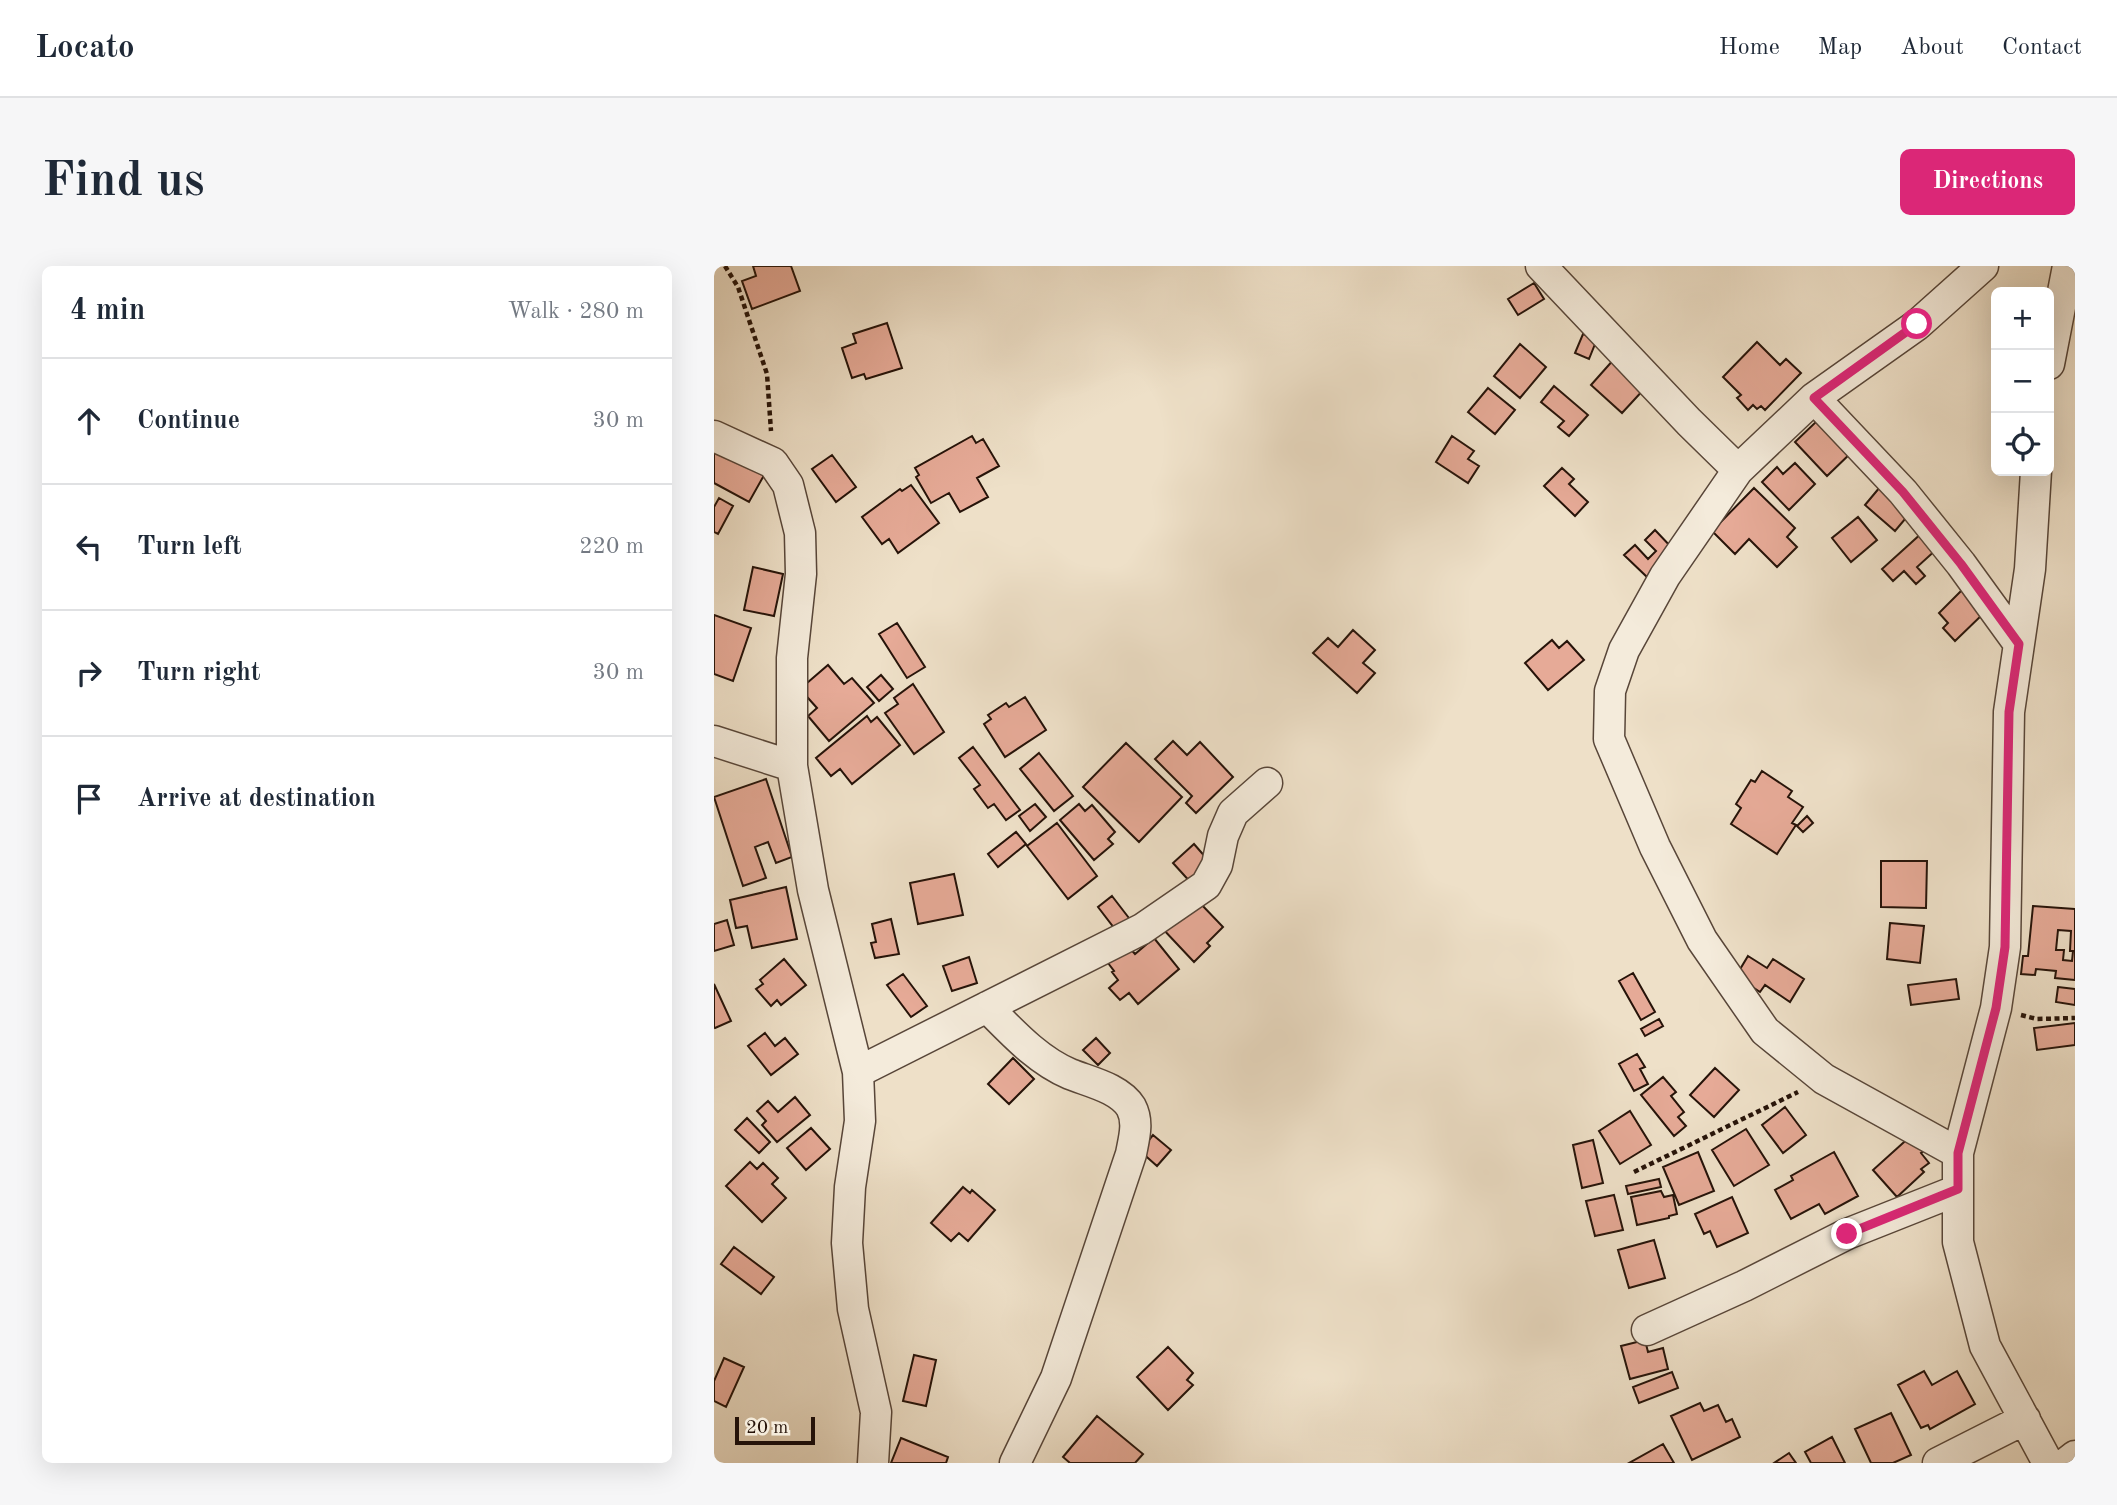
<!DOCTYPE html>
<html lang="en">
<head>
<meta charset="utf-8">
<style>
  body { margin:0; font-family:"Old Standard TT",serif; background:#f6f6f7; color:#1f2937 }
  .controls { position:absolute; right:21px; top:21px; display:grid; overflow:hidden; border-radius:10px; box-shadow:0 7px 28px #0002 }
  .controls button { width:63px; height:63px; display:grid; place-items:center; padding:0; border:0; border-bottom:2px solid #e0e1e3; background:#fff; color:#1f2937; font:35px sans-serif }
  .scale { position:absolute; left:21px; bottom:18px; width:80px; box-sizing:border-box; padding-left:7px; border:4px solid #261309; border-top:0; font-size:19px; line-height:24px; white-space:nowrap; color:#261309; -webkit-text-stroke:5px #f4ebdb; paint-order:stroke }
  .stop { position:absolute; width:21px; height:21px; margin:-16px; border:5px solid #db2777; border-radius:50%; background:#fff }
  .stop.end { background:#db2777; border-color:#fff; box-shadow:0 2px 7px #0008 }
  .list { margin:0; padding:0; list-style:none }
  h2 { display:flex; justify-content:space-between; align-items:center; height:91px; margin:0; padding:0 28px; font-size:30px }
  h2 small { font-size:23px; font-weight:400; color:#747a83 }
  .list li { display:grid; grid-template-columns:46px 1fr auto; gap:21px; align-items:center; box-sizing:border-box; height:126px; padding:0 28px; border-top:2px solid #e0e1e3 }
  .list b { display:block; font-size:26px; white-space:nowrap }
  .list em { font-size:23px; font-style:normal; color:#747a83 }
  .icon { flex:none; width:38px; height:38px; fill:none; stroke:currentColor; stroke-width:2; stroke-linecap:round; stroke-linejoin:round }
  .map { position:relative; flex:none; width:1361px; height:1197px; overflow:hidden; border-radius:10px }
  header { display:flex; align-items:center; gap:42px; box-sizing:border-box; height:98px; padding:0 35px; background:#fff; border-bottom:2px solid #e0e1e3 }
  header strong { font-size:33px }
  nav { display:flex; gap:38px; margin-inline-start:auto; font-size:24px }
  .intro { display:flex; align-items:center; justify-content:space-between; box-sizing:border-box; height:168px; padding:0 42px }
  h1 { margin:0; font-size:49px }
  .button { padding:18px 32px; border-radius:10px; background:#db2777; color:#fff; font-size:24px; font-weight:700 }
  main { display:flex; gap:42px; padding:0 42px }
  aside { flex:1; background:#fff; border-radius:10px; box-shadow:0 7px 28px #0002 }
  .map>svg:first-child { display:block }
</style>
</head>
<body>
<header>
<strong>Locato</strong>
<nav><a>Home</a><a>Map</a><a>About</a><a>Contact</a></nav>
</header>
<div class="intro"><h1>Find us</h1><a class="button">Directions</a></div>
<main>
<aside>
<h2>4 min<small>Walk · 280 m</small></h2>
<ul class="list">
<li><svg class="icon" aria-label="ahead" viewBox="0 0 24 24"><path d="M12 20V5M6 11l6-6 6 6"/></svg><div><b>Continue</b></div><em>30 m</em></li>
<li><svg class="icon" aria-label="left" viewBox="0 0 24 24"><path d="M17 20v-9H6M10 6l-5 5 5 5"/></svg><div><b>Turn left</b></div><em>220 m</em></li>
<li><svg class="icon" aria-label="right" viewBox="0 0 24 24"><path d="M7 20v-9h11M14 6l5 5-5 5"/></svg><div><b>Turn right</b></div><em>30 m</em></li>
<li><svg class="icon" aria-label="arrive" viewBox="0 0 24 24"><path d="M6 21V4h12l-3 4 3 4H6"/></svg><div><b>Arrive at destination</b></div></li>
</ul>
</aside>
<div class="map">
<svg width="1361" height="1197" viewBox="0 0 1361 1197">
  <rect width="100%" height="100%" fill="#eee0c8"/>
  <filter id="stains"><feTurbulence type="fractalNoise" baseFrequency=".00286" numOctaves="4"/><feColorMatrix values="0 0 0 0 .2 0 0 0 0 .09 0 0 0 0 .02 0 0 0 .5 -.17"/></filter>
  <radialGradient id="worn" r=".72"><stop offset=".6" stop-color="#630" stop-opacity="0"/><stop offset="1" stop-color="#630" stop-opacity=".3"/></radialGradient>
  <!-- building -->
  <path fill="#e6aa97" stroke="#261309" stroke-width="2" fill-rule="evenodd" d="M39,0h38l9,25 -48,18 -10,-28 14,-5z
    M820,17l10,16 -26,16 -10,-16z
    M173,57l15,45 -36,11 -2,-5 -12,4 -10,-30 14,-5 -3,-9z
    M869,68l14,5 -8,20 -14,-6z
    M1043,76l23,23 6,-6 15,14 -36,37 -4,-4 -4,3 -4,-4 -5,5 -11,-12 4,-3 -18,-18z
    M806,78l26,23 -26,31 -26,-22z
    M901,92l31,29 -24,26 -31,-28z
    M840,120l34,29 -19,21 -11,-9 6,-6 -23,-19z
    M774,122l27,22 -20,24 -27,-22z
    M1105,153l37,29 -29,28 -32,-34z
    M258,170l4,7 7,-4 16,27 -22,12 11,19 -28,15 -11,-19 -18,10 -15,-26 3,-2 -4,-7z
    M738,170l22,15 -6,8 11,7 -11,17 -32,-21z
    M0,185l53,19 -18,32 -35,-19z
    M118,189l24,32 -20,15 -24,-33z
    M1081,197l20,21 -26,26 -27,-28 15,-15 6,7z
    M848,202l12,11 -5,5 19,18 -13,14 -31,-30z
    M197,219l28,38 -41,30 -9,-14 -7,5 -20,-27 38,-28 2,2z
    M1166,221l31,25 -16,19 -30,-26z
    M1040,222l41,40 -8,9 10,10 -20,20 -28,-28 -14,15 -23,-23z
    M5,232l14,8 -15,28 -4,-2v-25z
    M1144,251l19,23 -26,22 -19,-24z
    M941,264l19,20 -27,27 -23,-22 11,-10 13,14 8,-8 -11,-11z
    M1209,266l15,16 -21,19 8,9 -9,8 -12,-13 -11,10 -11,-12z
    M39,301l30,7 -9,42 -30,-6z
    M1248,324l22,23 -29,28 -12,-13 5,-5 -9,-10z
    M0,349l37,13 -18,53 -19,-7z
    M183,357l28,44 -18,11 -28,-44z
    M639,364l22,20 -12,13 12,10 -18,20 -44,-40 15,-15 10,9z
    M838,374l7,8 8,-7 17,19 -36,30 -23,-27z
    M114,399l16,19 8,-6 22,25 -45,38 -21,-25 9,-8 -17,-19z
    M167,409l12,14 -14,12 -12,-14z
    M199,418l31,48 -30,22 -29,-41 13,-9 -4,-6z
    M311,431l21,33 -41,27 -21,-33 7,-5 -3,-4 18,-12 3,4z
    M153,450l4,6 6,-5 23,28 -48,39 -12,-15 -9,7 -15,-18z
    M459,475l14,14 13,-13 33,35 -37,36 -10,-10 6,-7 -37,-37z
    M412,477l56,54 -43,45 -56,-55z
    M259,481l47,63 -14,10 -12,-16 -6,4 -14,-19 6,-4 -21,-27z
    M325,487l34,43 -19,15 -34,-42z
    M1048,505l30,20 -4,6 15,10 -11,16 4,2 -19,29 -46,-30 10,-16 -5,-4 15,-24 4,2z
    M52,513l26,78 -16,6 -8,-21 -13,5 11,31 -23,8 -29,-89z
    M321,538l11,13 -16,14 -11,-15z
    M365,538l6,7 7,-6 23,27 -7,7 5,5 -19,16 -34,-40z
    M1093,550l6,7 -10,9 -6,-6z
    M343,557l40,53 -29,23 -41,-53z
    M302,566l10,12 -28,23 -10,-13z
    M480,578l20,23 -21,18 -20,-22z
    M1167,595h46l-1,47 -45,-1z
    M240,608l9,41 -45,9 -8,-41z
    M72,621l11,52 -45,9 -5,-22 -11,2 -6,-28z
    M398,630l20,26 -14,11 -20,-26z
    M486,637l23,24 -16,16 3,3 -16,16 -33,-35 16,-16 7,7z
    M1319,640l42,3v71l-20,-2 1,-7 -20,-2 -1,6 -14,-1 2,-18h5zM1344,664l13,1 -1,20h3l-1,10 -9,-1 1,-10h-8z
    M177,653l8,35 -24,4 -4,-15 5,-1 -4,-18z
    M13,654l7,25 -20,6v-27z
    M1176,657l34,3 -4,37 -33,-4z
    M440,672l25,31 -41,35 -9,-11 -9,7 -11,-12 9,-8 -6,-8 2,-1 -6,-8 20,-17 7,8z
    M1034,690l19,12 6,-9 31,20 -14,23 -25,-17 -5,7 -24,-16z
    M255,691l8,26 -25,8 -9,-25z
    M70,693l22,26 -25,20 -4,-5 -6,6 -15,-17 7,-5 -3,-4z
    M919,707l22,39 -14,8 -22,-39z
    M189,708l24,32 -16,11 -24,-32z
    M1242,713l3,20 -48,6 -3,-20z
    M0,718l17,37 -16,7 -1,-1z
    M1344,721l17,2v16l-19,-3z
    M945,753l4,7 -18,10 -4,-7z
    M1361,757v22l-38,5 -3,-22z
    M51,767l10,13 10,-8 13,16 -27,21 -23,-29z
    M382,772l14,15 -12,12 -15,-15z
    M923,788l8,13 -5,2 8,15 -14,7 -15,-27z
    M299,792l21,21 -25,25 -21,-20z
    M1001,802l24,22 -25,27 -24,-22z
    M949,811l13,15 -5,4 13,16 -6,5 8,9 -12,10 -33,-41z
    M81,831l15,18 -33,27 -15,-17 4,-4 -9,-10 11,-10 10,11z
    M1071,841l21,28 -23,18 -21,-28z
    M916,845l21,34 -31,19 -21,-33z
    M33,852l23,24 -11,11 -24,-23z
    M97,862l19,21 -24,21 -19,-22z
    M1032,863l23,36 -35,21 -22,-36z
    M1199,868l13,15 -5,4 8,10 -8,6 3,3 -27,25 -24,-27z
    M439,869l18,15 -14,16 -17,-15z
    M879,874l10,43 -21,5 -9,-43z
    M984,886l16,39 -35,14 -16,-38z
    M1120,886l24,44 -33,18 -6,-10 -28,15 -16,-29 18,-10 -2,-4z
    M36,896l7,7 6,-6 15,15 -6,6 14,14 -24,24 -36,-36z
    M945,913l2,8 -33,7 -2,-8z
    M249,921l7,6 2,-3 23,20 -27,31 -9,-8 -8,8 -20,-18z
    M947,925l3,6 9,-2 4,19 -8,2v2l-32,7 -6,-28z
    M900,929l9,35 -28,6 -9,-35z
    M1018,931l16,36 -31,14 -7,-16 -6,3 -9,-20z
    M940,974l11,38 -36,10 -11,-38z
    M20,981l40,30 -13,17 -40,-30z
    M931,1074l3,12 15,-4 5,21 -38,10 -9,-33z
    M454,1081l25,26 -6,7 6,5 -25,25 -31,-33z
    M200,1089l22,5 -10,46 -23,-5z
    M10,1092l20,9 -18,40 -12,-6v-20z
    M1210,1105l8,14 25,-14 18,33 -45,25 -2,-4 -7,3 -23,-43z
    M958,1106l6,16 -39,15 -6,-16z
    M986,1137l4,8 14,-6 8,17 6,-3 8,18 -48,23 -21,-44z
    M1177,1147l20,42 -18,8h-22l-16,-34z
    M383,1150l46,38 -8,9h-65l-7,-6z
    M1118,1171l13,26h-34l-6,-11z
    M187,1172l47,19 -2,6h-55z
    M949,1178l11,19h-45z
    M1075,1187l7,10h-22z"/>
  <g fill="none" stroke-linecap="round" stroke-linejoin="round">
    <defs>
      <path id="minor" d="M827,0l148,156 49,48
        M1335,98l19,-98
        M1100,132l89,94 58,72 58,80
        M0,170l59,27 15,22 12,48 1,41 -9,84v108l21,124 45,182 2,49 -10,66 -3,56 6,66 23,103 -3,51
        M1322,205l-6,98 -21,143 -4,235 -9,61 -38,145v89l27,104 63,117
        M0,475l78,25
        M273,741c25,25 50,53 83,67 20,8 49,14 61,33 8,15 3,31 0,47l-75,224 -41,85
        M144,806l284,-143 64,-44 11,-20 6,-29 10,-23 34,-30
        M1244,887l-134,-74 -59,-48 -63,-91 -47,-93 -46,-108 1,-48 14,-41 41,-74 73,-106 76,-72 103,-73 66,-59
        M933,1064l97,-44 103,-52 111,-44
        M1224,1197l87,-44
        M1352,1197l9,-7"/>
    </defs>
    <!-- minor casing -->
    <use href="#minor" stroke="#584639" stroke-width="33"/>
    <!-- path -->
    <path stroke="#261309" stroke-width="4.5" stroke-dasharray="5 3.5" stroke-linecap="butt" d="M11,0l13,21 29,87 4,57
      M1307,749l16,4 38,-1
      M920,906l164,-80"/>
    <!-- minor -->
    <use href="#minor" stroke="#f4ebdb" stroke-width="30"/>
  </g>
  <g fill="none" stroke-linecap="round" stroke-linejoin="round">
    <!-- route -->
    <path stroke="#db2777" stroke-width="9" d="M1133,968l111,-45v-36l38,-145 9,-61 4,-235 10,-68 -58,-80 -58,-72 -89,-94 103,-74"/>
  </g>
  <rect width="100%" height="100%" filter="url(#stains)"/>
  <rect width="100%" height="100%" fill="url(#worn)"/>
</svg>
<div class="controls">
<button>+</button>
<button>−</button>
<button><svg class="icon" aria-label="locate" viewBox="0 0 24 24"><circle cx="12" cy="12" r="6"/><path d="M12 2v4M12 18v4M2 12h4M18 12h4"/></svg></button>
</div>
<div class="scale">20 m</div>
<div class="stop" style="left:1203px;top:58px"></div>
<div class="stop end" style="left:1133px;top:968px"></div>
</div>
</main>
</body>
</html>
